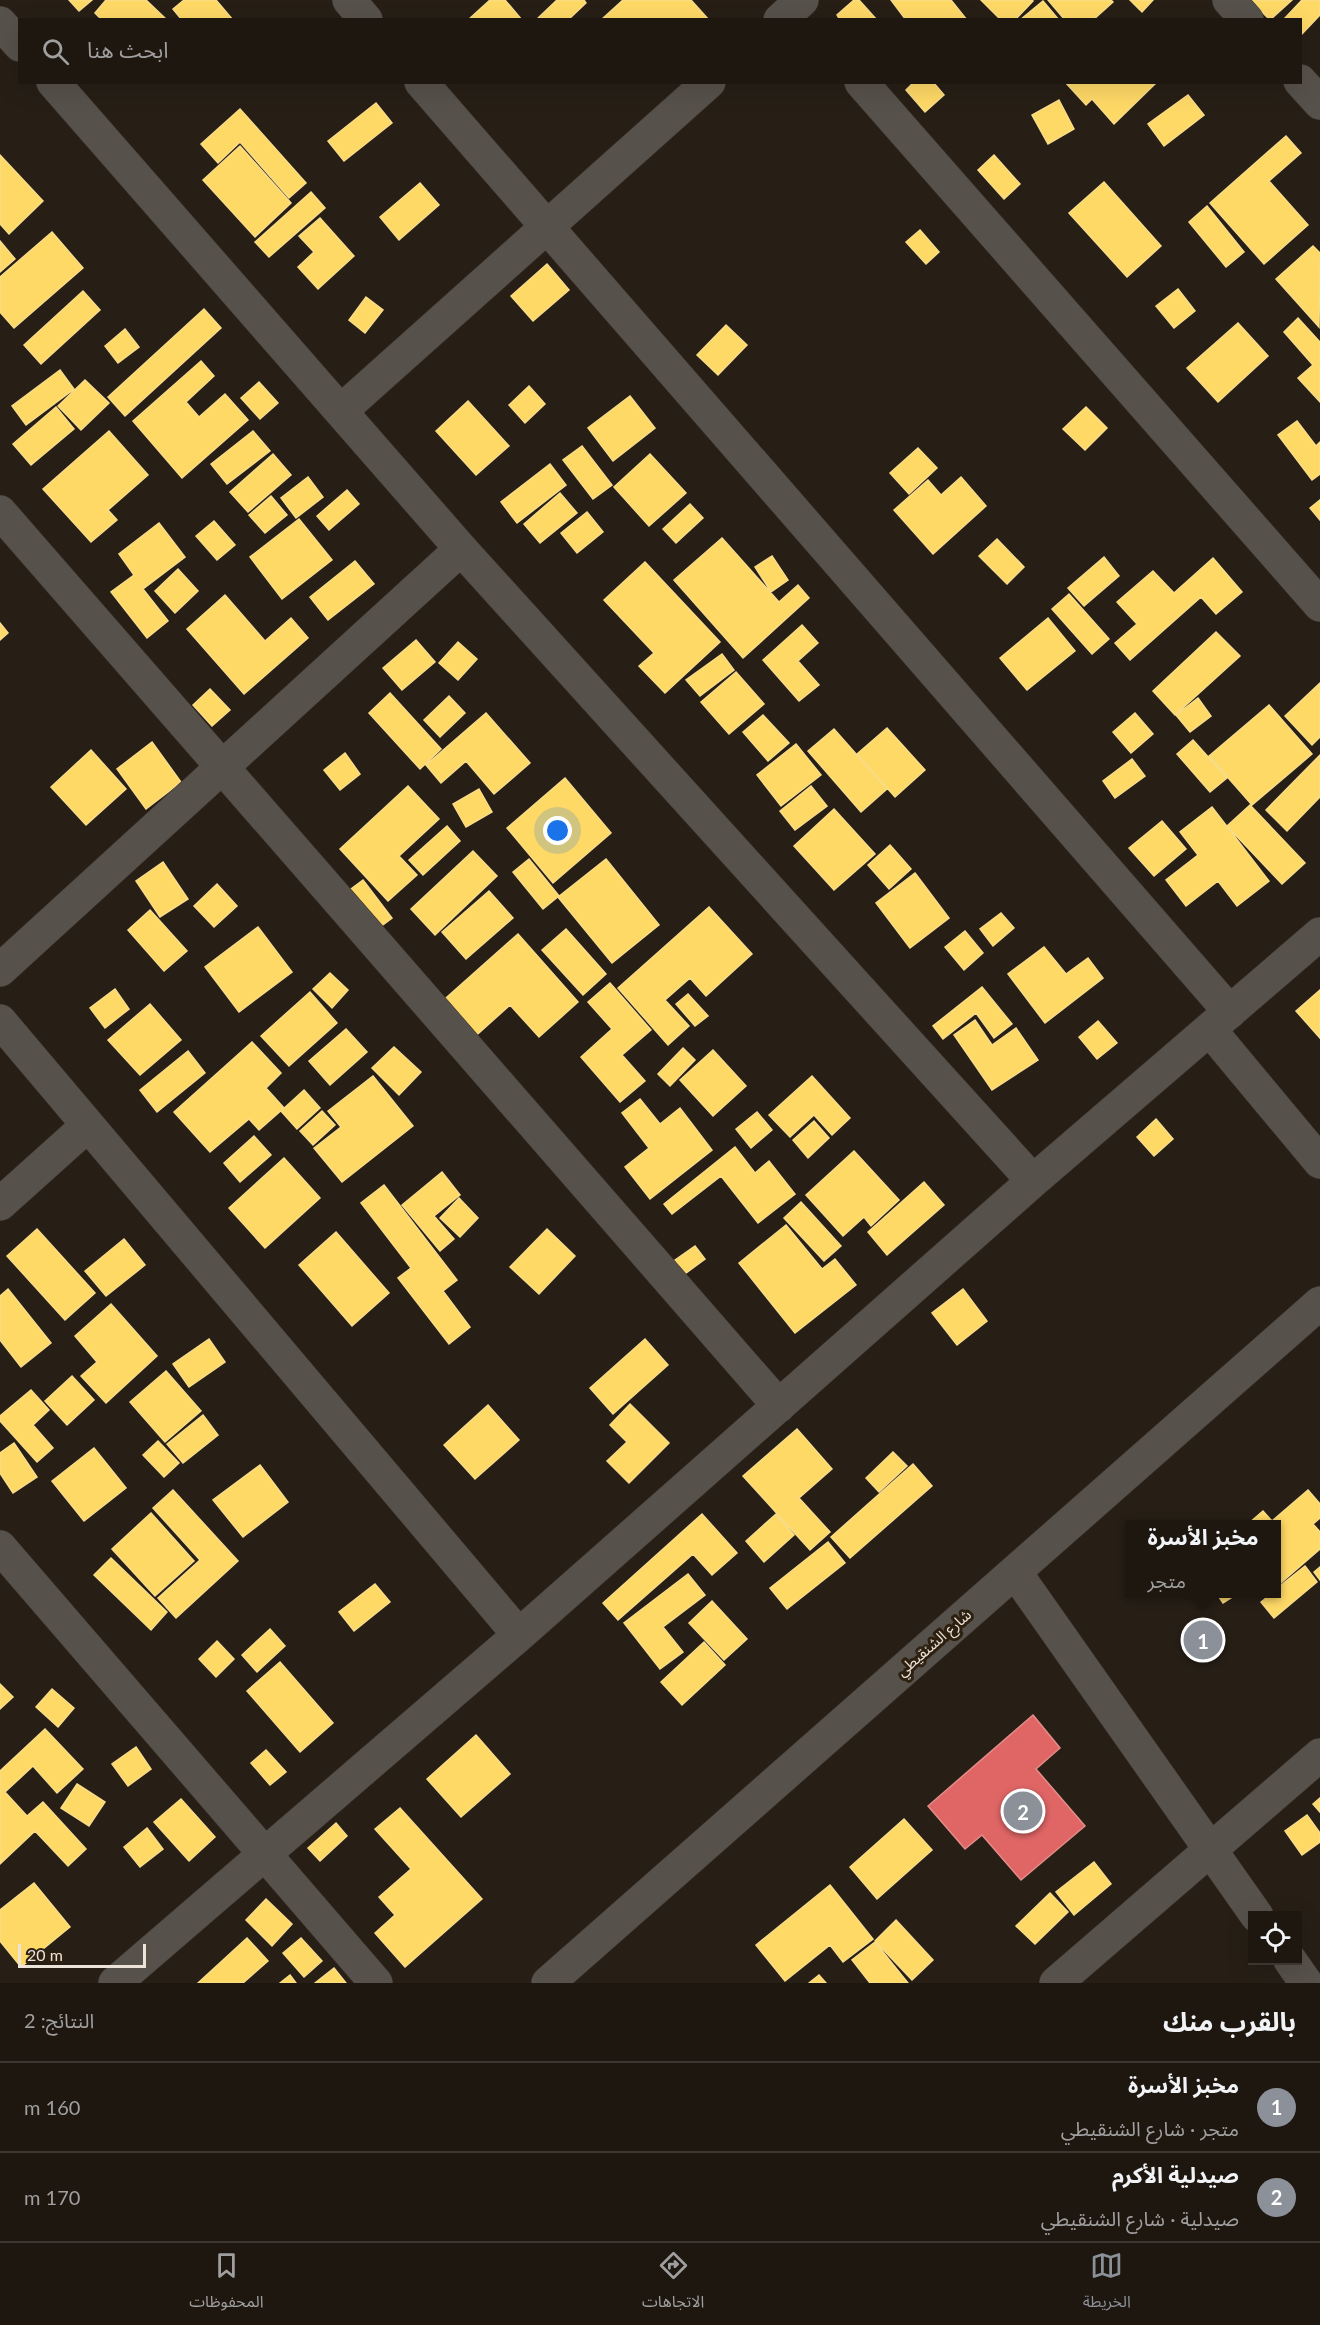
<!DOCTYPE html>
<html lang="ar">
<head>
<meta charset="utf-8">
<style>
  body { margin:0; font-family:Lato,"Noto Sans Arabic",sans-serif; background:#252019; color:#f1f3f6; direction:rtl }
  .controls { position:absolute; right:18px; bottom:18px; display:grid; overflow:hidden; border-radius:0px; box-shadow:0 6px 24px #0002 }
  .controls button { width:54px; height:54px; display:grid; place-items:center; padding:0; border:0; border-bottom:2px solid #3b3630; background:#1d1710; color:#f1f3f6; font:30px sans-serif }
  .scale { position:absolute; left:18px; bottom:15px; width:128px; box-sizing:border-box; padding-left:6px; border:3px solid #ece3d9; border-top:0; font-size:16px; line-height:21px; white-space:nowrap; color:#ece3d9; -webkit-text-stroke:4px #2d2010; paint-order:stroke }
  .you { position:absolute; left:558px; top:831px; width:21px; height:21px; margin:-15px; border:4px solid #fff; border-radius:50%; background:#1a73e8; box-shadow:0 0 0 9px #1a73e833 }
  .badge { display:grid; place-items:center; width:39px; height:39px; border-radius:50%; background:#8c9099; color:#fff; font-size:20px; font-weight:700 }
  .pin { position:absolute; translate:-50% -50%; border:3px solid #fff; box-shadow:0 2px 6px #0006 }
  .popup { position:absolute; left:1125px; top:1520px; width:156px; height:78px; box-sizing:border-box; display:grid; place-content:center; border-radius:0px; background:#1d1710; filter:drop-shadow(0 2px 4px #0005); font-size:20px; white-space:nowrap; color:#a09f9f }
  .popup b { font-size:22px; color:#f1f3f6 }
  .popup::after { content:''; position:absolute; left:50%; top:100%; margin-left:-12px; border:12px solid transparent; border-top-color:#1d1710 }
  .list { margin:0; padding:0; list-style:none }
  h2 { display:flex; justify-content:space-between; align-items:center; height:78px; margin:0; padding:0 24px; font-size:26px }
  h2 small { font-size:20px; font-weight:400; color:#a09f9f }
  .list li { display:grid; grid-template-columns:39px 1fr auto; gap:18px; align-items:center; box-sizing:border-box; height:90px; padding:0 24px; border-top:2px solid #3b3630 }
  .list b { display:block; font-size:22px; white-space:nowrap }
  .list p { margin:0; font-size:20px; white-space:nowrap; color:#a09f9f }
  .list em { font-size:20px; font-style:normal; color:#a09f9f }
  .icon { flex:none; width:33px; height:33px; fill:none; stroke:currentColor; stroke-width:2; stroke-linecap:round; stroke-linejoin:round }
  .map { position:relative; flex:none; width:1320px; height:1983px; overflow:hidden; direction:ltr }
  .search { position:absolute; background:#1d1710; box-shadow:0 6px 24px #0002; left:18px; right:18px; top:18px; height:66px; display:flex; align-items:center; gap:15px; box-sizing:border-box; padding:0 21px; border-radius:0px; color:#a09f9f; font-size:22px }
  .sheet { height:258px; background:#1d1710 }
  nav { display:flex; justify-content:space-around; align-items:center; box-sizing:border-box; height:84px; border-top:2px solid #3b3630; background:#1d1710; font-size:16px; color:#a09f9f }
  nav a { display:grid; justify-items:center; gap:3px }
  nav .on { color:#8c9099 }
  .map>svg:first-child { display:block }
</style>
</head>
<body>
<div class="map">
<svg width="1320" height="1983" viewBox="0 0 1320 1983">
  <rect width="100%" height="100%" fill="#271f16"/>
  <!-- homes -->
  <path fill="#ffd966" stroke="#f9dc88" stroke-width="1.5" d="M69,0h23l-13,11z
    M106,0h40l21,20h-65l-7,-7z
    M184,0h32l17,20h-51l-9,-11z
    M490,0h15l17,20h-54z
    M557,0h27l2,3 -18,17h-32z
    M623,0h68l18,20h-108z
    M854,0h5l18,20h-37l-3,-5z
    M891,0h60l16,20h-61z
    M981,0h50l2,1 -18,19h-14z
    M1048,0h63l2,2 -20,18h-28z
    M1130,0h23l-11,12z
    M1250,0h42l-22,20z
    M1302,0h18v15l-19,20 -1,-15 -16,-1z
    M1043,1l16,19h-39z
    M914,82h19l11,13 -19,17 -19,-22z
    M1065,82h92l-43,42 -22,-25 -6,6z
    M1188,95l16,20 -40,31 -16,-22z
    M1059,100l15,29 -26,15 -16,-29z
    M376,103l16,20 -48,38 -16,-20z
    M240,109l66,74 -17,15 -49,-56 -22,21 -17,-19z
    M1286,136l15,17 -32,28 39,44 -44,39 -54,-61z
    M240,146l51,57 -36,34 -52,-57z
    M0,155l43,46 -34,33 -9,-10z
    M994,155l26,29 -16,15 -26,-29z
    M1104,182l57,64 -34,31 -58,-64z
    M420,183l19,22 -40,35 -19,-23z
    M311,192l14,16 -56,49 -14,-15z
    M1207,206l37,46 -18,15 -37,-45z
    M320,218l34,38 -36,33 -20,-22 16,-15 -15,-16z
    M920,230l19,22 -13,12 -20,-22z
    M52,232l31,36 -69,60 -14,-16v-35z
    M0,241l15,18 -15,13z
    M1313,246l7,7 -1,74 -43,-48z
    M547,264l22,26 -36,31 -22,-25z
    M1178,289l17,22 -21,17 -18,-22z
    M83,291l17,19 -59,54 -17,-19z
    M366,297l17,13 -18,23 -16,-13z
    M204,309l17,19 -96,88 -17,-19z
    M1298,318l22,24v60l-22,-24 15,-13 -29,-33z
    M1238,323l30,33 -50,46 -31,-34z
    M726,325l21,20 -29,30 -21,-20z
    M125,329l14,18 -21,16 -13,-17z
    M201,361l13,15 -28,26 13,15 26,-23 23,26 -66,58 -49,-57z
    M60,370l14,19 -48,36 -14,-19z
    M85,380l24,23 -28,27 -23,-24z
    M259,382l19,21 -18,16 -19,-21z
    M529,386l16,18 -20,19 -16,-18z
    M630,396l25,32 -42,33 -25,-33z
    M468,401l41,45 -33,29 -40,-44z
    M56,407l18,22 -43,36 -18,-21z
    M1086,407l21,21 -22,22 -22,-21z
    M1297,421l19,25 4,-4v32l-8,6 -34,-45z
    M109,431l39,44 -40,35 9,10 -26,22 -48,-53z
    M253,431l17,20 -43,33 -16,-20z
    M582,446l30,39 -19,14 -30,-39z
    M918,448l19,20 -28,26 -19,-21z
    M273,454l18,21 -43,37 -18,-20z
    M650,454l36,39 -37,33 -35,-39z
    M550,464l16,21 -49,38 -16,-21z
    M308,477l15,20 -27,21 -15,-20z
    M961,477l25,29 -53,48 -39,-44 34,-30 13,15z
    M347,490l12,14 -30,26 -12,-14z
    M560,493l17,20 -37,30 -16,-19z
    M271,496l16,19 -22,18 -16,-18z
    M1320,500v20l-10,-12z
    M690,504l13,14 -27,25 -13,-14z
    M587,512l16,20 -26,21 -16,-20z
    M299,519l33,41 -50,39 -32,-42z
    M214,521l21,24 -18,15 -21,-24z
    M159,523l26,34 -42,32 25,32 -21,17 -36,-46 23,-17 -15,-21z
    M722,538l57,64 19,-17 11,13 -66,60 -69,-78z
    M997,539l27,28 -17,17 -28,-28z
    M772,556l16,24 -17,12 -16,-25z
    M1104,557l15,19 -35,30 -16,-18z
    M1213,558l29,34 -26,22 -15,-17 -71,63 -15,-17 22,-19 -20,-22 36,-31 21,22z
    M355,561l19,23 -46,36 -18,-23z
    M645,562l75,80 -55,51 -26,-27 15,-13 -50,-53z
    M178,569l20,22 -23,22 -20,-22z
    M1069,594l40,45 -17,15 -40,-45z
    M225,595l40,46 26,-23 17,20 -64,56 -57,-65z
    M1048,618l27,33 -48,39 -27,-32z
    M0,623l8,10 -8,7z
    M802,625l16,18 -20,18 21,24 -20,16 -36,-41z
    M1216,632l24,24 -65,59 -22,-24z
    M416,640l19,22 -33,28 -19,-22z
    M458,642l19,17 -19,21 -19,-17z
    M722,654l12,16 -34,26 -14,-16z
    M736,672l28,32 -35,30 -28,-32z
    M1320,683v54l-8,8 -27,-29z
    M210,689l20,21 -18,16 -19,-21z
    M390,693l51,56 -21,20 -51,-56z
    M449,696l16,17 -25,24 -16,-17z
    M1198,698l13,18 -21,16 -14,-17z
    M1269,705l43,49 -60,51 -43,-49z
    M486,713l44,50 -36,31 -28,-33 -25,22 -15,-18z
    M1135,713l18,21 -22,19 -18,-21z
    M763,715l26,28 -21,18 -25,-29z
    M887,728l38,42 -30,27 -38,-43z
    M834,729l53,60 -26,23 -53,-61z
    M1193,740l34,38 -17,14 -33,-38z
    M152,742l29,40 -35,27 -29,-40z
    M796,744l25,31 -40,31 -24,-31z
    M91,750l35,39 -40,36 -35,-38z
    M345,753l15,21 -20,16 -16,-20z
    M1320,755v42l-33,34 -21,-21z
    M1132,759l13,17 -30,22 -12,-17z
    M565,778l46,55 -58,50 -46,-55z
    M408,786l31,33 -40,37 18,19 -29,26 -48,-52z
    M811,786l16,20 -32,24 -15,-19z
    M479,789l13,23 -26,15 -13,-23z
    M1250,805l55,58 -23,21 -55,-58z
    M1212,807l57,74 -32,25 -19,-25 -32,25 -20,-26 32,-25 -18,-23z
    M834,809l41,45 -41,36 -40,-44z
    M1162,821l24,28 -32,27 -25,-28z
    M447,826l13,15 -37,34 -14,-15z
    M890,845l21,24 -22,20 -21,-24z
    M473,851l24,25 -62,59 -24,-26z
    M529,859l30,37 -16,13 -30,-37z
    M606,859l53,66 -47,38 -54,-66z
    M163,862l25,37 -28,18 -24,-36z
    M915,873l34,45 -39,30 -34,-45z
    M363,880l29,38 -24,18 -29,-38z
    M217,884l20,22 -23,21 -20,-21z
    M489,891l24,27 -47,41 -24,-27z
    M709,907l43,47 -46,42 -16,-18 -25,22 24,26 -21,19 -50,-57z
    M150,910l37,41 -23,20 -36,-41z
    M1001,913l13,15 -21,18 -13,-17z
    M258,927l34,45 -53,40 -34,-45z
    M566,929l40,45 -23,21 -41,-45z
    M965,931l18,22 -19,17 -19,-23z
    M518,934l60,68 -39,35 -29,-32 -40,36 -32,-36z
    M1044,947l22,27 22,-16 15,20 -58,45 -37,-49z
    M330,973l18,17 -16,18 -19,-19z
    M610,983l41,47 -29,25 23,26 -25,21 -39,-45 31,-28 -24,-27z
    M982,987l30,37 -18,14 -18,-25 -33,26 -10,-13z
    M115,989l14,20 -24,19 -15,-20z
    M1320,990v48l-24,-27z
    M310,992l27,31 -48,43 -28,-30z
    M688,994l20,22 -13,10 -19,-22z
    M150,1004l31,36 -41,35 -32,-35z
    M975,1020l17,25 24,-17 22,32 -46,30 -38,-55z
    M1098,1021l19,22 -20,16 -18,-22z
    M346,1029l21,23 -37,33 -21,-24z
    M252,1042l29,31 -15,15 18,20 -25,22 -10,-11 -39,33 -36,-40z
    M394,1047l27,25 -22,23 -27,-27z
    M683,1048l12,12 -25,26 -12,-12z
    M713,1050l33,36 -33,30 -33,-36z
    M188,1051l17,22 -48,39 -17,-22z
    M373,1076l40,50 -71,56 -28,-34 27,-21 -13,-16z
    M812,1076l38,42 -18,17 -18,-20 -24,22 -21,-22z
    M304,1090l16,18 -23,21 -16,-18z
    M640,1099l20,25 20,-16 32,42 -62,49 -25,-32 24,-19 -27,-35z
    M322,1111l13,14 -22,20 -13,-14z
    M757,1112l15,18 -21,18 -15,-19z
    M1156,1119l17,20 -19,17 -17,-19z
    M814,1121l15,17 -21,20 -15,-18z
    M254,1136l17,19 -31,27 -16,-19z
    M735,1147l20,26 14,-12 26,33 -37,29 -37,-47 -49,38 -8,-10z
    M854,1151l45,49 -28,26 -7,-9 -21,19 -37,-41z
    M284,1158l36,40 -55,50 -36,-40z
    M442,1172l18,23 -26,21 20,23 -14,12 -38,-46z
    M924,1182l20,23 -57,50 -19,-23z
    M384,1185l73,95 -14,11 27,36 -21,17 -51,-66 13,-10 -50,-65z
    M459,1198l19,20 -18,19 -20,-19z
    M801,1202l40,44 -17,15 -40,-43z
    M786,1225l36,44 13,-10 21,26 -61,48 -56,-70z
    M37,1229l58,64 -30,27 -58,-64z
    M547,1229l28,27 -36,38 -29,-27z
    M336,1232l53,61 -37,33 -53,-61z
    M124,1239l21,26 -39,31 -21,-25z
    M695,1246l10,13 -23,17 -11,-13z
    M8,1289l43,54 -30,24 -21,-27v-44z
    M963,1289l24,32 -30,24 -25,-32z
    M111,1304l46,52 -51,47 -25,-27 16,-14 -22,-26z
    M209,1339l16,23 -36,25 -16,-23z
    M645,1339l23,26 -55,49 -23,-26z
    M166,1371l35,40 -36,31 -35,-40z
    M72,1376l22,24 -27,25 -22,-24z
    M31,1390l18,20 -16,15 20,23 -16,14 -37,-41v-5z
    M630,1404l39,39 -40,40 -22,-22 20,-19 -17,-17z
    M488,1405l31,35 -44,39 -31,-34z
    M203,1415l15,20 -35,28 -16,-19z
    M797,1429l35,40 -33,29 31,34 -20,18 -67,-74z
    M158,1441l21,22 -15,14 -21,-22z
    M14,1443l23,34 -24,16 -13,-20v-20z
    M94,1448l32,40 -42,33 -32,-40z
    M893,1452l14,14 -28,26 -13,-14z
    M913,1464l19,22 -82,72 -19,-21z
    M260,1465l28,37 -45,35 -30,-37z
    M173,1490l65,71 -62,57 -18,-20 42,-38 -47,-52z
    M1308,1490l12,14v14l-7,6 7,8v17l-44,38v-63h-28l15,-13 9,10z
    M151,1513l43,48 -39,35 -43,-47z
    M702,1514l35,39 -25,22 -19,-21 -75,66 -15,-17z
    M776,1514l18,21 -30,27 -18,-21z
    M828,1542l17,21 -58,46 -17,-21z
    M111,1558l56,54 -16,18 -57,-55z
    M1305,1566l12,16 -43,36 -13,-16 10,-8h5v-5z
    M1320,1567v13l-6,-8z
    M688,1574l17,21 -42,32 20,25 -23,17 -36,-46z
    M375,1584l15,18 -36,29 -15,-19z
    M1217,1594h20l-14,9z
    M712,1601l35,38 -23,21 -35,-37z
    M270,1629l15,17 -28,26 -15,-17z
    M217,1641l17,18 -18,18 -17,-18z
    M704,1642l21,23 -43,40 -21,-23z
    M280,1662l53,61 -33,29 -53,-61z
    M0,1684l13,13 -13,12z
    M52,1689l22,19 -16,19 -22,-20z
    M45,1729l38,40 -26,24 -24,-27 -28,26 22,24 16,-14 43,47 -18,17 -33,-35 -35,33v-93z
    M476,1735l34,39 -49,43 -34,-38z
    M136,1747l15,22 -23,17 -16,-22z
    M266,1750l20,22 -16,13 -19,-22z
    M77,1784l28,18 -16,24 -28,-18z
    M1320,1798v14l-7,-8z
    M181,1799l34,38 -26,24 -35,-39z
    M400,1808l82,91 -77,68 -30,-34 20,-18 -16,-18 32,-28 -36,-40z
    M1307,1815l13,18v9l-18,13 -17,-24z
    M904,1819l28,31 -55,49 -27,-32z
    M336,1823l11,13 -27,25 -12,-13z
    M147,1828l16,21 -23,18 -16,-20z
    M1094,1862l17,22 -37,31 -18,-23z
    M34,1883l36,44 -49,40 -21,-26v-31z
    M830,1885l43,54 -30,23 -13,-17 -45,36 -29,-36z
    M1050,1893l18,19 -33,32 -19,-18z
    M266,1899l26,25 -20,22 -26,-26z
    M896,1920l37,40 -21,20 -37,-39z
    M247,1938l21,23 -25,22h-45z
    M301,1938l21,23 -18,16 -21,-24z
    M875,1942l33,41h-38l-18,-23z
    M334,1968l12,15h-31z
    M290,1975l6,8h-16z
    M819,1975l7,8h-17z"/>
  <!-- shops -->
  <path fill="#e06666" stroke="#e48c88" stroke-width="1.5" d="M1033,1715l27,33 -24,21 49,57 -64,54 -39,-45 -17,14 -37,-43z"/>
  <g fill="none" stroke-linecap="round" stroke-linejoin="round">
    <defs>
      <path id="minor" d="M349,0l17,20
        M1229,0l18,20
        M780,20l22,-20
        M0,23l20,22
        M1300,81l20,22
        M53,82l408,467 572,632
        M421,82l809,930
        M861,82l459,523
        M342,410l367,-328
        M0,512l779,894
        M0,970l461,-421
        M0,1021l519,614
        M1210,1030l110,132
        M0,1204l88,-79
        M0,1547l376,436
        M1015,1572l242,344
        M1290,1960l16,23
        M115,1983l404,-348 514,-454 287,-247
        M1056,1983l264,-228"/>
      <path id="tertiary" d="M548,1983l772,-680"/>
    </defs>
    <!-- minor casing -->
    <use href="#minor" stroke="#3f3833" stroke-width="34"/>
    <!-- tertiary casing -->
    <use href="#tertiary" stroke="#3f3833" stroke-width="34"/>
    <!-- minor -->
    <use href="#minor" stroke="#57514b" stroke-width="33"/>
    <!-- tertiary -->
    <use href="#tertiary" stroke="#57514b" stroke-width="33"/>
  </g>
  <g text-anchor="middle" stroke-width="6" stroke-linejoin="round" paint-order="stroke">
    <!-- street labels -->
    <g font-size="15" fill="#ece3d9" stroke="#2d2010">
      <text transform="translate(934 1643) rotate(-41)" y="5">شارع الشنقيطي</text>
    </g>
  </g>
</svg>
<div class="controls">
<button><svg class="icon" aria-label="locate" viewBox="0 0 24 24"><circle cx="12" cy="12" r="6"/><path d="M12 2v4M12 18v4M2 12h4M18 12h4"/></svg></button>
</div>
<div class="scale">20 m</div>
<div class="you"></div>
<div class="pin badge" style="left:1203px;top:1640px">1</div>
<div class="popup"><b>مخبز الأسرة</b>متجر</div>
<div class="pin badge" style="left:1023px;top:1811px">2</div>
<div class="search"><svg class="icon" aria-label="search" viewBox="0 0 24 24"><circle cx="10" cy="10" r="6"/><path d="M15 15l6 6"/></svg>ابحث هنا</div>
</div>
<section class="sheet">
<h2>بالقرب منك<small>النتائج: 2</small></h2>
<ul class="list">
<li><span class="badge">1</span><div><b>مخبز الأسرة</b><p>متجر · شارع الشنقيطي</p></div><em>160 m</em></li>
<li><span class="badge">2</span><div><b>صيدلية الأكرم</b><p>صيدلية · شارع الشنقيطي</p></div><em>170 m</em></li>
</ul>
</section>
<nav>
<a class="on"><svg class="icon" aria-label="map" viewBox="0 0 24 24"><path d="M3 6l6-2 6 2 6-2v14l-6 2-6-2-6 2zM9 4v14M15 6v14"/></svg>الخريطة</a>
<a><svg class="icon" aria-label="directions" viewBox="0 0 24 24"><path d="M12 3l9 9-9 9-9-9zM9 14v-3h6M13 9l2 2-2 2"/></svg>الاتجاهات</a>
<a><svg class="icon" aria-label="saved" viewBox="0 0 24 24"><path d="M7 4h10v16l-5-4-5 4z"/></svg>المحفوظات</a>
</nav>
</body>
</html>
